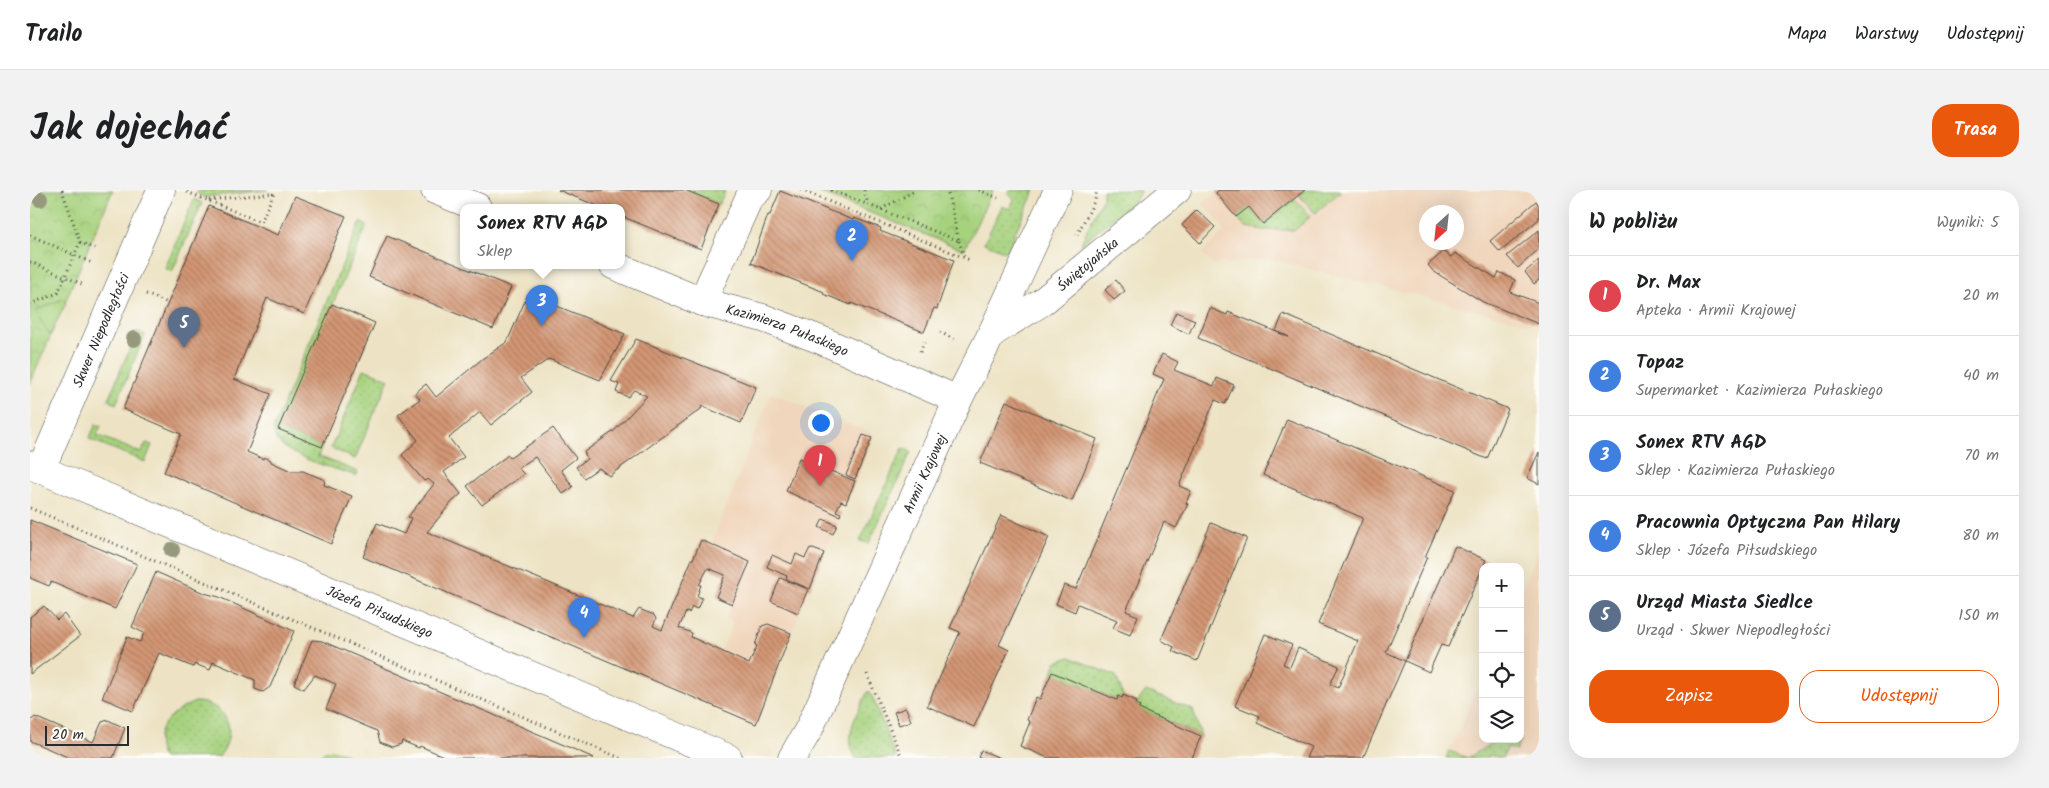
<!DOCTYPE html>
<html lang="pl">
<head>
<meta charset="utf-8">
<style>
  body { margin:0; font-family:Kalam,sans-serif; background:#f2f2f2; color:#202124 }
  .controls { position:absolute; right:15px; bottom:15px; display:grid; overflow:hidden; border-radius:10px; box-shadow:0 5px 20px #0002 }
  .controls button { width:45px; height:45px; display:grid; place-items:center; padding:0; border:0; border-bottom:1px solid #e0e0e0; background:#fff; color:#202124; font:25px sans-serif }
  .compass { position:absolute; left:1389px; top:15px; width:45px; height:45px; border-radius:50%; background:#fff; box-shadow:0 5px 20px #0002; rotate:207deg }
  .scale { position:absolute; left:15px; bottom:12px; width:84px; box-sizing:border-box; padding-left:5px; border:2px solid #2b2b2b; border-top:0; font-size:14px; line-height:18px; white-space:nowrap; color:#2b2b2b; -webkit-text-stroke:4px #fdfcf7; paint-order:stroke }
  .you { position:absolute; left:790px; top:232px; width:18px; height:18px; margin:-12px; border:4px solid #fff; border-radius:50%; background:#1a73e8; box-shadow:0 0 0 8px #1a73e833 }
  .badge { display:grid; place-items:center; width:32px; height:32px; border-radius:50%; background:#ea580c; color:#fff; font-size:16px; font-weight:700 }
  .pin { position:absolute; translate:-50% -41px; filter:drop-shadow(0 1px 2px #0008) }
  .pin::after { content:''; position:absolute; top:26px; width:18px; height:15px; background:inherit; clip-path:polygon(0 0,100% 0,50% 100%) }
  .popup { position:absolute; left:430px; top:14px; width:165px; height:65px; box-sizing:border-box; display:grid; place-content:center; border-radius:10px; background:#fff; filter:drop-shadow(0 1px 4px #0005); font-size:16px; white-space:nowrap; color:#757577 }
  .popup b { font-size:19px; color:#202124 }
  .popup::after { content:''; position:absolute; left:50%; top:100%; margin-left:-10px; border:10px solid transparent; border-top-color:#fff }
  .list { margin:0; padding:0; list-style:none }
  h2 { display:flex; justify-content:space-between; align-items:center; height:65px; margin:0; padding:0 20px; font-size:21px }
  h2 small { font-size:16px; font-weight:400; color:#757577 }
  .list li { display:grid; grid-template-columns:32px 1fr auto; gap:15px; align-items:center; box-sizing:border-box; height:80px; padding:0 20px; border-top:1px solid #e0e0e0 }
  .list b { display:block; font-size:19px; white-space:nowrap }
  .list p { margin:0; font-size:16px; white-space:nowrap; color:#757577 }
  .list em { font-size:16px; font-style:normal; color:#757577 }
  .actions { display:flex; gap:10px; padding:15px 20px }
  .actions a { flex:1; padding:11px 0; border:1px solid #ea580c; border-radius:20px; text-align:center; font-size:18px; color:#ea580c }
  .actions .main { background:#ea580c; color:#fff }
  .icon { flex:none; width:28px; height:28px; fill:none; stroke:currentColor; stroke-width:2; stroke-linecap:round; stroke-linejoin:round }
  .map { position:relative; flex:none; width:1509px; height:568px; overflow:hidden; border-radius:20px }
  header { display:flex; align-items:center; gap:30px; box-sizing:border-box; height:70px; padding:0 25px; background:#fff; border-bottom:1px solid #e0e0e0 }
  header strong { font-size:24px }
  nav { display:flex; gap:28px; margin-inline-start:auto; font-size:18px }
  .intro { display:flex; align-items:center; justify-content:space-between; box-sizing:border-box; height:120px; padding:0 30px }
  h1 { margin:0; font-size:35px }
  .button { padding:12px 22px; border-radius:20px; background:#ea580c; color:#fff; font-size:18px; font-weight:700 }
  main { display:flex; gap:30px; padding:0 30px }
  aside { flex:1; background:#fff; border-radius:20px; box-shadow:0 5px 20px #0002 }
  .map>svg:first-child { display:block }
</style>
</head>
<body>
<header>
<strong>Trailo</strong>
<nav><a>Mapa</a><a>Warstwy</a><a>Udostępnij</a></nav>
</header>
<div class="intro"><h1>Jak dojechać</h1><a class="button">Trasa</a></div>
<main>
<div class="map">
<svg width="1509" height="568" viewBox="0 0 1509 568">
  <defs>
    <pattern id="grass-dots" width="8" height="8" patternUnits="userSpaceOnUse" patternTransform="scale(1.25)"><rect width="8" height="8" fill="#a6d17d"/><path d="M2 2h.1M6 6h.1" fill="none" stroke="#8fb46c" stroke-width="1.8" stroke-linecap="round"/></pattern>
    <pattern id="park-crowns" width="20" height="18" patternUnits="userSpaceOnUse" patternTransform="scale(1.25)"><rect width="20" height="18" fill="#a6d17d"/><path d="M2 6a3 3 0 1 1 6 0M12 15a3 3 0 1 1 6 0" fill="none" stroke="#8fb46c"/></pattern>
    <pattern id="building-back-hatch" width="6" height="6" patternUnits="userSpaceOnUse" patternTransform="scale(1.25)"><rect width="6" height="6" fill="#d39674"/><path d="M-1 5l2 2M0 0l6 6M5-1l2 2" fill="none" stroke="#ab7b5f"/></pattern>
  </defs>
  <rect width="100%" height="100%" fill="#fdfcf7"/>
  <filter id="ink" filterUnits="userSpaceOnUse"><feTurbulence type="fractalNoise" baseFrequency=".02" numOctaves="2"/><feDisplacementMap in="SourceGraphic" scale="10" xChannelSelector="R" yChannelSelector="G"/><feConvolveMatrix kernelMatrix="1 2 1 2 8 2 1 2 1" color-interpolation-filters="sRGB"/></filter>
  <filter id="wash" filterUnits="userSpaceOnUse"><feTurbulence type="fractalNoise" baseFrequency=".0096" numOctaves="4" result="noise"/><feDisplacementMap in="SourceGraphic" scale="20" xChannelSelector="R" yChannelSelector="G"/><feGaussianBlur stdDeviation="1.12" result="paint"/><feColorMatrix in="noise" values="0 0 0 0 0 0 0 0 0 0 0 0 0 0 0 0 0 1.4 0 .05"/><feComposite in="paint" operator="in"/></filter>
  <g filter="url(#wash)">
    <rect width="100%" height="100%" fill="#ede3c4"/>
    <!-- built -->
    <path fill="#f0d6bc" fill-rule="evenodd" d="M1189,0h320v136l-269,-67 -57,5 -12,-11 21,-19 1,-6 -20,-24zM1396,22h30v30h-30z
      M741,203l103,41 -28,69 -5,-2 -4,10 4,2 -4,12 -13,28 -46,114 -29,-3 -28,-12 12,-30 -7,-5 24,-55 -39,-17z
      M1509,360v208h-93l37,-82v63h37v-147z"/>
    <!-- grass -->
    <path fill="url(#grass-dots)" stroke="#687e54" d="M168,0h70l-64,7 -7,-4z
      M655,0h36l4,2 -6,12z
      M979,0h26l-29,62 -22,-9 18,-37 7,3 5,-9 -6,-7z
      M1073,0h37l-3,8 -57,47 23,-48z
      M1275,0h34l1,2 -25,21 -16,-18z
      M164,9l8,4 -30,69 -7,-4z
      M1264,9l17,17 -16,14h-32l-17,-3 -10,-10 13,-10 14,17z
      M330,32l7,4 -89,203 44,18 -4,9 40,16 -2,4c-24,-9 -55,-15 -75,-31 -5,-5 -8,-11 -7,-18z
      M107,141l8,4 -29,69 -8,-4z
      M334,179l25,10 -34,80 -24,-11z
      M66,234l5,2 -4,9 44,18 5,-10 6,2 -7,17 -56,-23z
      M873,258l8,4 -42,91 -9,-2z
      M1040,467l46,19 7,19 -1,3 -4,-1 -1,3 -65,-28 4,-10z
      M838,501l5,7 23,60h-40c-14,-22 2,-46 12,-67z
      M1116,501l47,19 8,26 -62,-27 1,-3 -4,-2z
      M165,512c20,0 38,15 33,36 -1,7 -5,13 -9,19l-56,1c-15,-27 9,-47 32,-56z
      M1468,549h18l2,3 3,-3 -5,12 -8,-4 -6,11 -13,-3 -1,3h-42l3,-7 19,7z"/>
    <!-- park -->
    <path fill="url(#park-crowns)" stroke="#687e54" d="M0,0h83l-83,194z
      M783,0h180l-29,60z"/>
    <!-- garden -->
    <path fill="#a6d17d" stroke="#687e54" d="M33,109l3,4 -16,32 -15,-24z
      M301,560l14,3 4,5h-31l6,-6z"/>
    <g id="blocks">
      <!-- building -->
      <path fill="url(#building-back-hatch)" d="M528,0h127l34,14 -18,45 -80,-33v-9h-21z
        M1189,0h86l-42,34 -14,-17 -13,10 -20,-24z
        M750,1l73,29 1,-2 27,10 -1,3 74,29 -17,49 -3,-1 -10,24 -73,-29v2l-28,-11 1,-2 -73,-29 17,-48h2z
        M265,6l51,20 -42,98 -37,-16 -33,81 37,15 -24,58 16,7 1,-2 7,3v2l20,9h12l22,9 -1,5 28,11 -21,48 -167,-72 17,-38 -58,-25 86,-203 69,29z
        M1506,11l3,4v14l-39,33 -10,-11z
        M1167,20l18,17 -15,16 -18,-18z
        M1509,40v19l-21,19 -11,-12z
        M357,46l124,51 -18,42 -124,-52z
        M1402,52h12l3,4 -8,6z
        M1414,61l7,6 4,-4 41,25 3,-6 16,8 -5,12 29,11v21l-56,-22 -50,-31 -5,-6z
        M1509,70v20l-5,4 -9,-12z
        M1086,90l9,11 -11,9 -9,-10z
        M498,104l97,40 -25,46 -51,-21 -28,19 11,14 -41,33 -11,-13 -31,26 15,19 -20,15 17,22 -9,8 -25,30 206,86 6,-9 15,6 2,4 -3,7 9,4 30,-71h1l8,-19 49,22 -18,42 -16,-7 9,-22 -17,-7 -9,17h2l-4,11 5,2 -5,11 -5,-2 -3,6 -3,-1 -7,16 13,5 -1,4 58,27 8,-18 -2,-1 7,-19 6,-2 23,9 -35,91 -393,-167 14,-34 27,11 7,-16 -3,-1 26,-33 -6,-5 -4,2 -22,-26 16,-15 -20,-25 22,-16 -5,-6 11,-9 10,13 46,-38 25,-17z
        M302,114l43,19 -53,124 -44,-18z
        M1180,118l17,7 1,-3 61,25 -13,-6 7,-17 225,95 -21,50 -289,-121z
        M1146,122l19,8 -6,14 -19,-9z
        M606,149l120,48 -15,36 -39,-17 -1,3 -92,67 -10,-8 -15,10 -8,-11 11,-8 -3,-7 30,-21 33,-35 -13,-6 -6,7 -12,-5 3,-8 -8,-3z
        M1132,164l16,8 -4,8 40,16 3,-8 17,7 -9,19 -10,-4 -36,86 12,5 -5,12 2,1 -12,24 -12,-6 -38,89 12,5 -8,19 -17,-7 4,-8 -39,-16 -3,8 -19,-8 8,-19 12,4 88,-210 -11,-5z
        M976,211l91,38 -25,62 -92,-38z
        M1257,229l168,71 -30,67h2l-41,95 19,9 -42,97h-57l5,-11 -54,-24 3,-7 -25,-10 30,-72 27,11 -9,19 7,3 8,-19 41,18 -9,18 8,4 20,-47 -40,-17 45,-106 -100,-43z
        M523,238l23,30 -15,12 12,17 -10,7 -28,-37 -17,11 6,6 -42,31 -15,-19 41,-31 2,3z
        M833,245l9,3 -17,41 -9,-4z
        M1509,262v32l-12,-6z
        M769,268l56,23 -9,22 -5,-2 -5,10 5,2 -1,3 -54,-25z
        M971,325l48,22 -50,108 10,5 -35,77 -47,-21 33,-74 -10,-4z
        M793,329l14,6 -4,9 -14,-7z
        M0,330l107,44 -22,45 -64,-27 -2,4 -19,-8z
        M1181,333l36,15 -50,123 -25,-10 2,-4 -13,-7z
        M1425,356l31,14 -38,87 -7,-2 -12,27 -24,-11z
        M780,358l14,5 -14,36 -24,-10 1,-3 -20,-9 5,-12 20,9 4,-10 9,4z
        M126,382l48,21 15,4 75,34 -24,56 -7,5 -8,-3v-9l-42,-18 -3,8 -15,-6 -2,3 -34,-14 -26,58 -31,-13 25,-61 13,5 4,-9 -12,-6z
        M750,388l28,11 -10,24 -27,-12z
        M14,416l13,14 7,-6 16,22 -50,38v-57z
        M282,450l10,1 272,117h-146l-28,-12 -1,2 -17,-7 -1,3 -9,3 -12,-5 -3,-11 -51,-22 10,-25 -21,-9 -11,14 -10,-5z
        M1022,482l65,28 1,-4 4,2 1,-3 14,6 -1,3 4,2 -1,3 62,27 -9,22h-144l-28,-12 10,-24 -3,-2 9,-23 4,2z
        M876,518l5,13 -12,4 -5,-13z
        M5,527l58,25 9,-20 6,-2 17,8 -12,30h-43l-40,-17v-20z
        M951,560l19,8h-22z"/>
    </g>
  </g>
  <g filter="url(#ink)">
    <use href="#blocks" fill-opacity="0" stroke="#484742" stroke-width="1"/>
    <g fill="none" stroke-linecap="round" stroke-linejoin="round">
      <defs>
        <g id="minor">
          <path d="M405,0l42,17"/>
          <path id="s1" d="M583,75l89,37 61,16 58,22 137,60"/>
          <path d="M672,112l47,-104 9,-8"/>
          <path id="s2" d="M962,143l50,-31 135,-112"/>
          <path id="s3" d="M11,279l120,-279"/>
          <path id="s4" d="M762,568l17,-29 149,-329 34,-67 66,-143"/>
        </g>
        <g id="major">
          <path id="s5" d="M0,275l698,293"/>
        </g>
      </defs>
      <!-- minor casing -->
      <use href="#minor" stroke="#484742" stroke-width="29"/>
      <!-- major casing -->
      <use href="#major" stroke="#484742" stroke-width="29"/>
      <!-- path -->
      <path stroke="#484742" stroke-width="3" stroke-dasharray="1 4" stroke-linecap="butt" d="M32,0l18,52 17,8
        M771,0l169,70
        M801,0l128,51 -12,-51
        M834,0l4,14
        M949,0l19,8
        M157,2l74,30 14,-32
        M179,10l64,-7
        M851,19l35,-19
        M0,45l62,28
        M1047,45l18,-35 2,-10
        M929,51l5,16
        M0,72l52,22
        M116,104l22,9
        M0,114l28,-11 22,-51
        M910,142l17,9
        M890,162l6,-13
        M0,318l590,250
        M837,484l35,84"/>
      <!-- minor -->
      <use href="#minor" stroke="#fff" stroke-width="28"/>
      <!-- major -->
      <use href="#major" stroke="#fff" stroke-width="28"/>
    </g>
    <!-- trees -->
    <g fill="#97997e">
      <circle cx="10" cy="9" r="8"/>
      <circle cx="104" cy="149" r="8"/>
      <circle cx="142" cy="360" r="8"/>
    </g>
  </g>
  <g text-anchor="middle" stroke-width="4" stroke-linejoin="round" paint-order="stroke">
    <!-- street labels -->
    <g font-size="14" fill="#2b2b2b" stroke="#fdfcf7">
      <text dy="5" stroke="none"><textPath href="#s2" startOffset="118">Świętojańska</textPath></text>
      <text dy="5" stroke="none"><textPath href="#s3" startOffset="151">Skwer Niepodległości</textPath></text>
      <text dy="5" stroke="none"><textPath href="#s1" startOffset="186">Kazimierza Pułaskiego</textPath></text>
      <text dy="5" stroke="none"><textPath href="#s4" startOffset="314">Armii Krajowej</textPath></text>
      <text dy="5" stroke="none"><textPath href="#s5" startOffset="379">Józefa Piłsudskiego</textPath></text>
    </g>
  </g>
</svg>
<div class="controls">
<button>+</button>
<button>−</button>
<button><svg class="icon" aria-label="locate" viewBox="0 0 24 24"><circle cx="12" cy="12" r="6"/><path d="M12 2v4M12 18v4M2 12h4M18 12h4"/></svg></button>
<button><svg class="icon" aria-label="layers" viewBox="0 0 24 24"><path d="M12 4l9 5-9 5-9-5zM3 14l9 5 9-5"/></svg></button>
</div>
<svg class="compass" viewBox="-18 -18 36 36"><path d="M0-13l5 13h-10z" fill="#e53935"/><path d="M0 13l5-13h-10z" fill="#757577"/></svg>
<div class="scale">20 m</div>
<div class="you"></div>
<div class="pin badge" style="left:790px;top:296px;background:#e0444e">1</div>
<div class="pin badge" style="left:822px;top:71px;background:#3f7fe0">2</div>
<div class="pin badge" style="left:512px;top:136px;background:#3f7fe0">3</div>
<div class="popup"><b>Sonex RTV AGD</b>Sklep</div>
<div class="pin badge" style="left:554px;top:448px;background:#3f7fe0">4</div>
<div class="pin badge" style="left:154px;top:158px;background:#5c6f8a">5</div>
</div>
<aside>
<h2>W pobliżu<small>Wyniki: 5</small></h2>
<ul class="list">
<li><span class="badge" style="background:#e0444e">1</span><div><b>Dr. Max</b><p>Apteka · Armii Krajowej</p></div><em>20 m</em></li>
<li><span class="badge" style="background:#3f7fe0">2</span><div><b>Topaz</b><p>Supermarket · Kazimierza Pułaskiego</p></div><em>40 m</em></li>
<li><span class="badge" style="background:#3f7fe0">3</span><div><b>Sonex RTV AGD</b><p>Sklep · Kazimierza Pułaskiego</p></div><em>70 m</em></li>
<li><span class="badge" style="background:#3f7fe0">4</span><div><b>Pracownia Optyczna Pan Hilary</b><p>Sklep · Józefa Piłsudskiego</p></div><em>80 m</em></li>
<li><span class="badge" style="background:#5c6f8a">5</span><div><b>Urząd Miasta Siedlce</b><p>Urząd · Skwer Niepodległości</p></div><em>150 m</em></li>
</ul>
<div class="actions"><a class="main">Zapisz</a><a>Udostępnij</a></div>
</aside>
</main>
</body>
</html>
